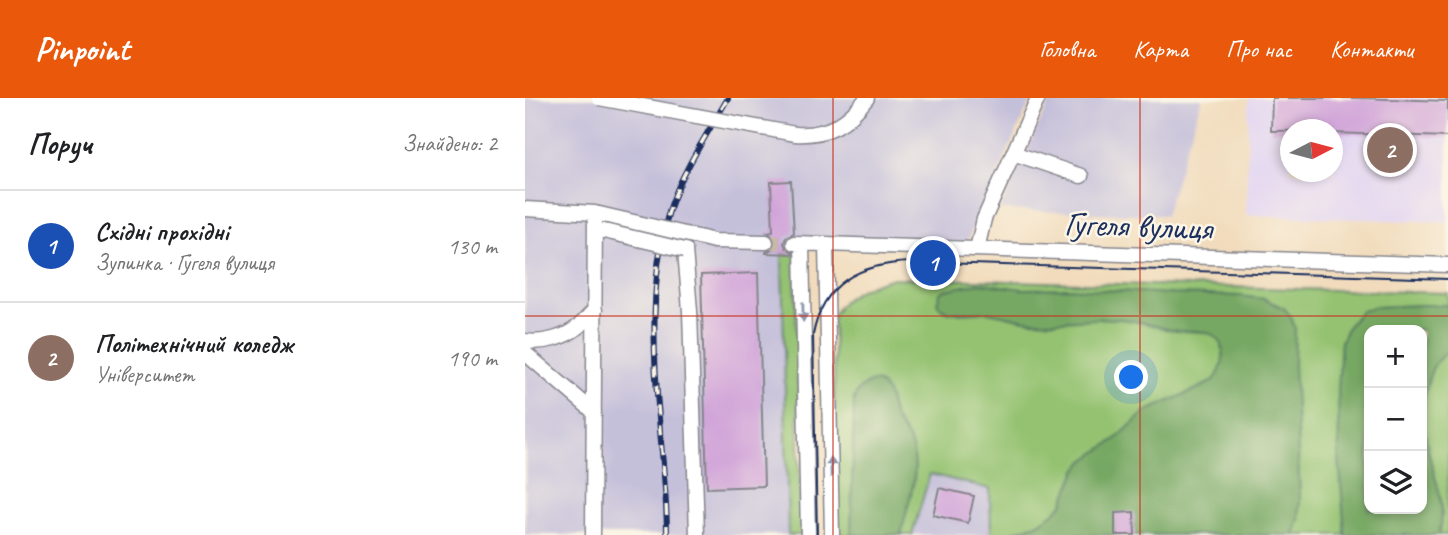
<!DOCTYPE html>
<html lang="uk">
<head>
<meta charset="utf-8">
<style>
  body { margin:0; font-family:Caveat,sans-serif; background:#f6f6f6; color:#202124 }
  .controls { position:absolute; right:21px; bottom:21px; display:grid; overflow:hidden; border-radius:14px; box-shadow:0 4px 10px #0003 }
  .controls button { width:63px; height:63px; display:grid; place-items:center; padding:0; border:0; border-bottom:2px solid #e0e0e0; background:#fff; color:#202124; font:35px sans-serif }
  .compass { position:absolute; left:755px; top:21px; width:63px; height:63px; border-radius:50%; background:#fff; box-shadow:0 4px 10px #0003; rotate:84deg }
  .you { position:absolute; left:607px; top:280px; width:24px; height:24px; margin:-18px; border:5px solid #fff; border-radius:50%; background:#1a73e8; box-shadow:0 0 0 10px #1a73e833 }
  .badge { display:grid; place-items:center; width:46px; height:46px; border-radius:50%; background:#ea580c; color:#fff; font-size:23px; font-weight:700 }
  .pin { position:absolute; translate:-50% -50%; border:4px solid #fff; box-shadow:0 2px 7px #0006 }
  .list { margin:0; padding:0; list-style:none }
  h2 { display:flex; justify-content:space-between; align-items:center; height:91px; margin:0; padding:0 28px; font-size:30px }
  h2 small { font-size:23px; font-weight:400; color:#757577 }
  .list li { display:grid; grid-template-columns:46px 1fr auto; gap:21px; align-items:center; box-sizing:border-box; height:112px; padding:0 28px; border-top:2px solid #e0e0e0 }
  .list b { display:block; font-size:26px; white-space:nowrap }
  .list p { margin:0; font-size:23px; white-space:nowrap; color:#757577 }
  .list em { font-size:23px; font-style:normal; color:#757577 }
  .icon { flex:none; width:38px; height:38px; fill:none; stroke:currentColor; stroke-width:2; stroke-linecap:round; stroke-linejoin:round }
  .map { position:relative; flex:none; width:923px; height:437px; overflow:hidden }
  header { display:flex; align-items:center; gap:42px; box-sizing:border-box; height:98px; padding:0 35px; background:#ea580c; color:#fff }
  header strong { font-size:33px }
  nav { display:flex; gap:38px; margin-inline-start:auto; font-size:24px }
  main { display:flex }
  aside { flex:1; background:#fff }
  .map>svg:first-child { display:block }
</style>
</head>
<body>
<header>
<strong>Pinpoint</strong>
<nav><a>Головна</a><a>Карта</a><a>Про нас</a><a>Контакти</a></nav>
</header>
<main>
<aside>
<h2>Поруч<small>Знайдено: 2</small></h2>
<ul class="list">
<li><span class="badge" style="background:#1a4fb4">1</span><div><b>Східні прохідні</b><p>Зупинка · Гугеля вулиця</p></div><em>130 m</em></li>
<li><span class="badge" style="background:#8d6e63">2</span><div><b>Політехнічний коледж</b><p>Університет</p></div><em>190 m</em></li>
</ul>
</aside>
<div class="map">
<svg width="923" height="437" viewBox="0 0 923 437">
  <rect width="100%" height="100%" fill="#fcf5e5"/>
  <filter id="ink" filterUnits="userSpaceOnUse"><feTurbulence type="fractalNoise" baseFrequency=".0143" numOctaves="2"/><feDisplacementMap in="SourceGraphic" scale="14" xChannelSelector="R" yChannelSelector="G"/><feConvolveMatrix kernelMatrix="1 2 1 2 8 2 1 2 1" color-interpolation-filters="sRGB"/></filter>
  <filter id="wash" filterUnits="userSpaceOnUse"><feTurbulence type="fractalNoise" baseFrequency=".00686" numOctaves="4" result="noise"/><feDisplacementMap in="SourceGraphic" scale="28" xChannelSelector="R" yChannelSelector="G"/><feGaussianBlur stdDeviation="1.57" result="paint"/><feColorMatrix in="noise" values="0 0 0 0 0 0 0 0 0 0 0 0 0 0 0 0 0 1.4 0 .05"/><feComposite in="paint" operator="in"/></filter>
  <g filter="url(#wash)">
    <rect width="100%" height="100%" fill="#f1dbbc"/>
    <!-- built -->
    <path fill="#e1d4f3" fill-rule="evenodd" d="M724,0h199v124l-202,-7zM766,32h42v42h-42z"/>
    <!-- industrial -->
    <path fill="#c5c0da" d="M0,0h507l-66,146 -172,-6 1,16h-13l6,281h-263z
      M526,0h151l-37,117 -165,-5z
      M405,376l60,15 1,46h-79z"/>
    <!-- green -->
    <path fill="#94c271" stroke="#587868" stroke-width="2" fill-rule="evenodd" d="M257,156h13l6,281h-13z
      M369,180l554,15v242h-457l-1,-46 -60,-15 -18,61h-74l-5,-220c12,-23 38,-31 61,-37zM844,232h53v179h-53z"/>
    <!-- forest -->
    <path fill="#77a863" stroke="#496c60" stroke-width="2" fill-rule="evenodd" d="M454,185l44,6 47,-1 101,6 69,2 24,3 20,9 7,9 4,11 -1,36 6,134 -1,22 -5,15h-291l34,-11 18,-12 8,-9 14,-33 7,-9 32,-22 29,-27 67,-30c11,-11 18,-36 1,-47 -10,-6 -25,-3 -36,-4 -20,-3 -38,-11 -58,-12 -28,-2 -57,4 -85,2 -16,-1 -32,-7 -47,-9 -16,-2 -41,7 -50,-9l3,-10 5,-3z
      M897,207h26v46c-7,6 -14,12 -17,21 -9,22 -8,54 -3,77 6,34 20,49 11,86h-94l-6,-77 -1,-67 3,-50 7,-15 13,-15 12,-4zM897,232v179h-53v-179z
      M350,284c15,6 14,19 18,32 4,13 16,21 19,34 9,28 -6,59 -11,87h-50l3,-137c5,-10 10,-15 21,-16z"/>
    <g id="blocks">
      <!-- building -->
      <path fill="#d1a5d9" d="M747,0h84l92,3v36l-115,-4v-3l-62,1z
        M266,83l3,52 -8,4 -2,6 2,5 7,4v2l-27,-1v-1l8,-4 2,-5 -2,-6 -7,-5 6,-1 -2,-49z
        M233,175l6,213 -57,2 -6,-213z
        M414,390l35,8 -6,27 -35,-8z
        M609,414l1,23h-20v-22z"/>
    </g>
  </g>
  <g filter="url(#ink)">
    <use href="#blocks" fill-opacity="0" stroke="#86858d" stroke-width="2"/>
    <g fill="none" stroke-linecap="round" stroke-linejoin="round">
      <!-- minor-tunnel -->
      <path stroke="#c6b9a9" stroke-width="14" stroke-dasharray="14 7" stroke-linecap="butt" d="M241,144l28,1"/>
      <defs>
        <path id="minor" d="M270,36c33,2 53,-11 72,-36
          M488,55l68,23
          M0,111l70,4 43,10
          M70,131l39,9
          M177,140l12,3 52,1
          M269,145l654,22
          M277,146l6,291
          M301,147l6,290
          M452,151l7,-30 54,-121
          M160,152l5,61 7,224
          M0,243c17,3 40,-3 54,-15 5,-4 10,-11 16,-16
          M0,255l69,59
          M68,437l2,-322"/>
      </defs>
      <!-- minor casing -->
      <use href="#minor" stroke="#86858d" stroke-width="17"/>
      <!-- minor -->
      <use href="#minor" stroke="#fff" stroke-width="14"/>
      <!-- tram -->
      <path stroke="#1b2f5e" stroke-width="2" d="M292,437l-4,-200c10,-53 47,-71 97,-73l538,17"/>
      <defs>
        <path id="rail" d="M142,437c0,-39 -5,-78 -8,-117 -6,-66 -9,-143 10,-207 12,-38 39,-78 59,-113"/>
      </defs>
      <!-- rail casing -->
      <use href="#rail" stroke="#1b2f5e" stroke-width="6"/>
      <!-- rail -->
      <use href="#rail" stroke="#fcf5e5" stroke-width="3.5" stroke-dasharray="10" stroke-linecap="butt"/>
      <defs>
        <path id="minor-bridge" d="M74,0l196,36
          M113,125l64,15
          M109,140l51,12"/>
      </defs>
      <!-- minor-bridge casing -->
      <use href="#minor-bridge" stroke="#86858d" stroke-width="17" stroke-linecap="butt"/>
      <!-- minor-bridge -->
      <use href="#minor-bridge" stroke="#fff" stroke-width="14"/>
    </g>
    <!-- one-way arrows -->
    <defs><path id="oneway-solid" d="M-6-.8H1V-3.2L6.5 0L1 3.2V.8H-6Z" transform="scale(1.75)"/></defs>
    <g fill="#8d97ae">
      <use href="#oneway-solid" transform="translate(278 214) rotate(89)"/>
      <use href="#oneway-solid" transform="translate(306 369) rotate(-91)"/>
    </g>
  </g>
  <!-- grid -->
  <path fill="none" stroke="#c8321e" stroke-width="2" stroke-opacity="0.55" d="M308,0v437M615,0v437M0,218h923"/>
  <g text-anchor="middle" stroke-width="5" stroke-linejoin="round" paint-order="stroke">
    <!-- street labels -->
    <g font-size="35" fill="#1b2f5e" stroke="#fcf5e5">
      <text transform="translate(613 127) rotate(2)" y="12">Гугеля вулиця</text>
    </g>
  </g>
</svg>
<div class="controls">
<button>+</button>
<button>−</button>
<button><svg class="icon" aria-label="layers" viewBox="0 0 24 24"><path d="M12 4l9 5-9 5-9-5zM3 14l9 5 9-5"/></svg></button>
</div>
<svg class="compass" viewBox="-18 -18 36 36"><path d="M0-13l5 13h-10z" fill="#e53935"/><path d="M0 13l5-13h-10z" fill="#757577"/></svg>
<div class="you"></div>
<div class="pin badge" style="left:408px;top:165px;background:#1a4fb4">1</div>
<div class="pin badge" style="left:865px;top:52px;background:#8d6e63">2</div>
</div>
</main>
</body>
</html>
